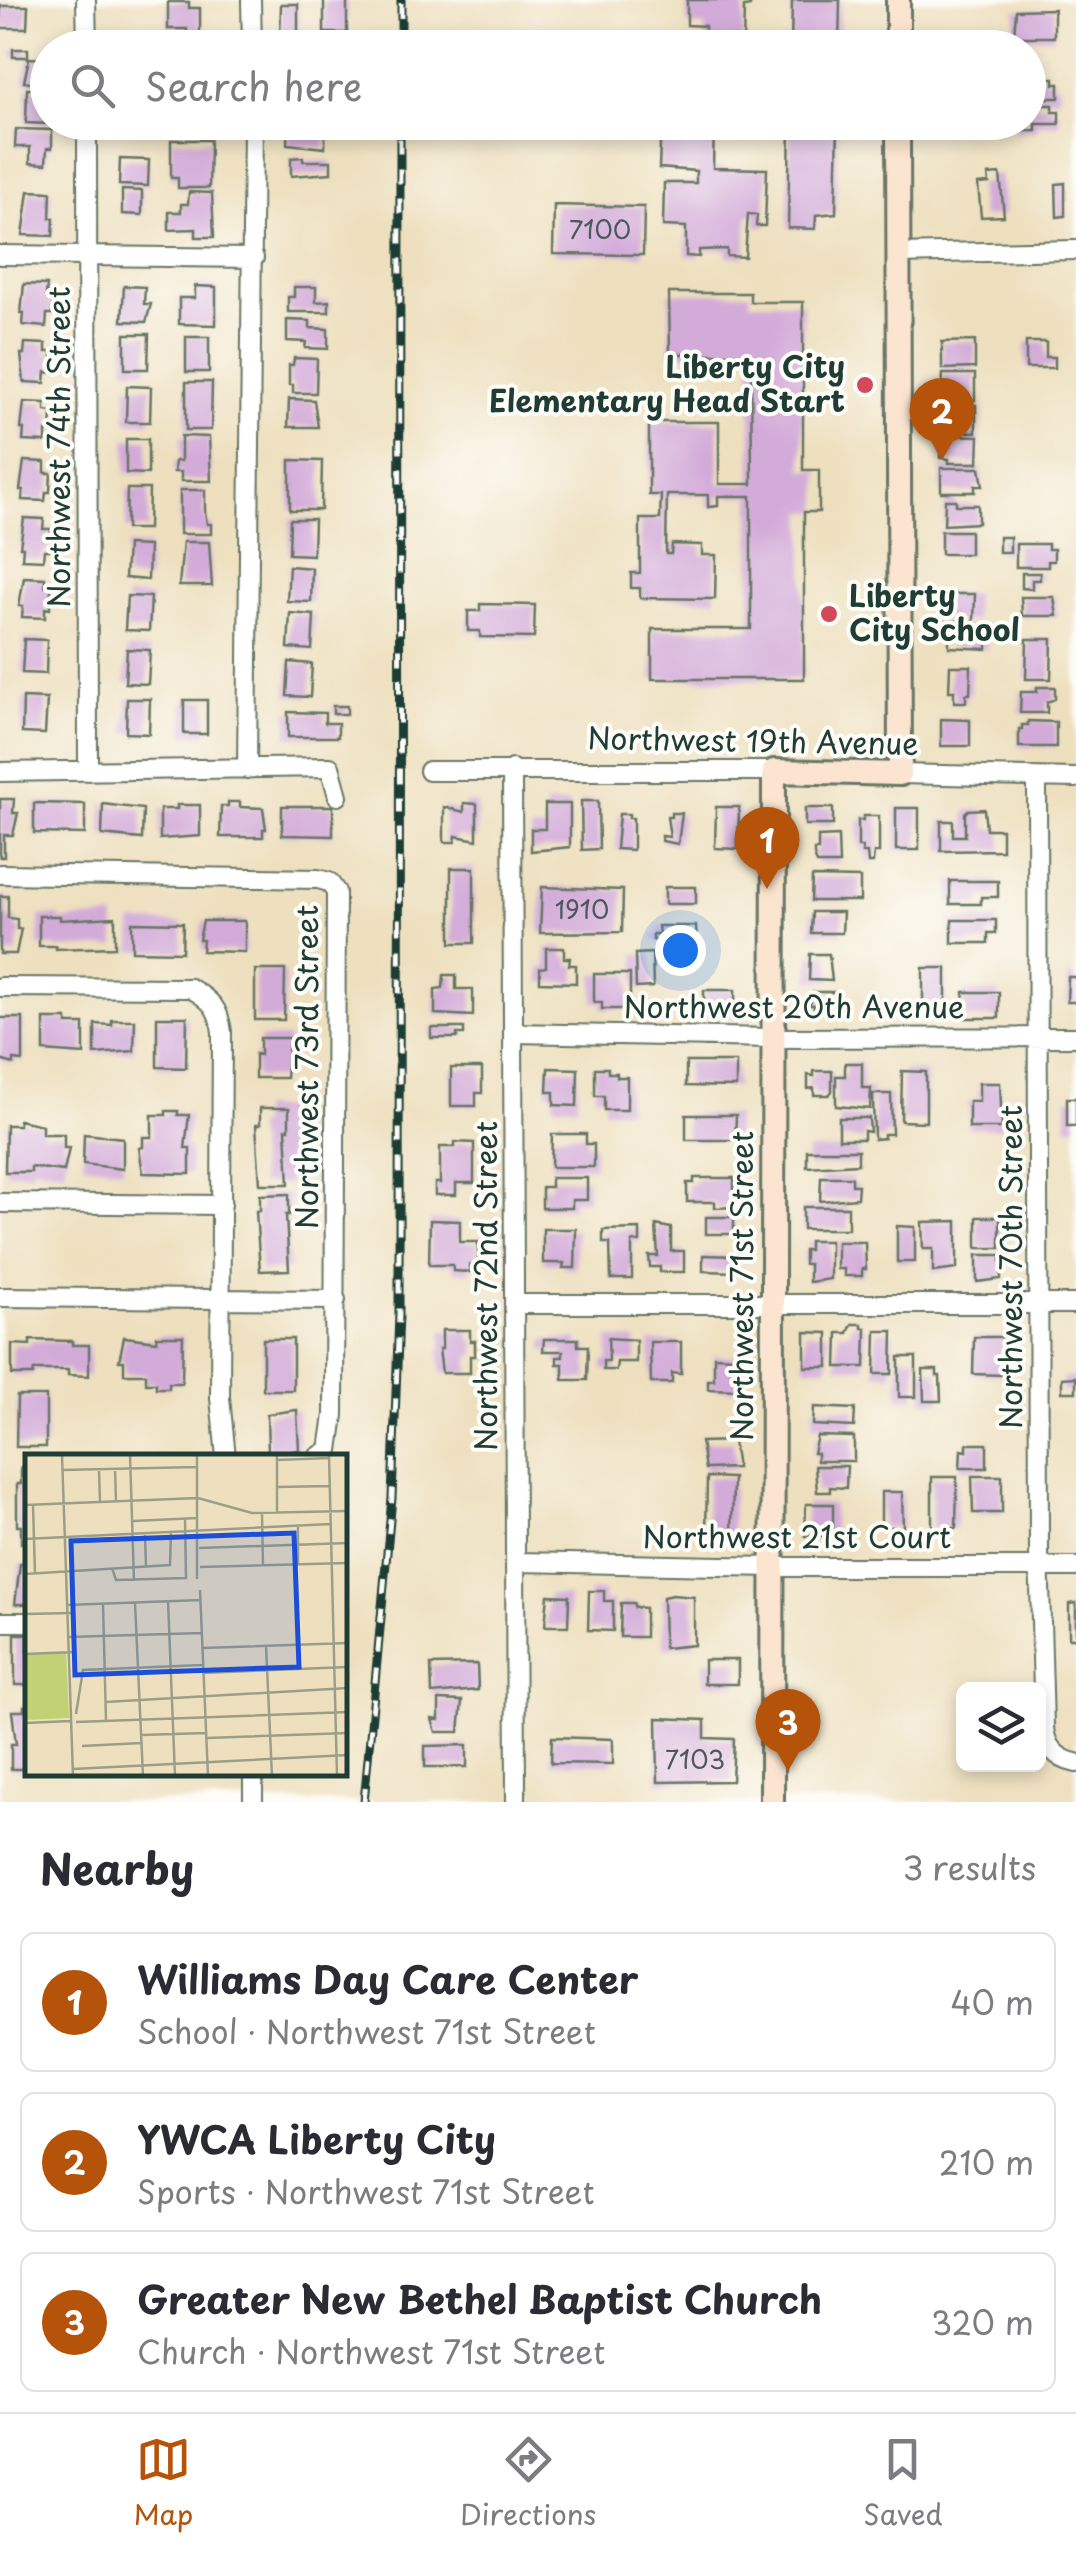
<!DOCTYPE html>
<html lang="en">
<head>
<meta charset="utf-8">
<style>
  body { margin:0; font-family:"Playpen Sans",sans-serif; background:#f7f7f7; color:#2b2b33 }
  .controls { position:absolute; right:30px; bottom:30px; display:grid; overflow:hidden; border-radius:15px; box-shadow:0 5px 15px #0003 }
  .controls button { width:90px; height:90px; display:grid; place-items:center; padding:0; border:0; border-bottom:2px solid #e1e1e2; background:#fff; color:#2b2b33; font:50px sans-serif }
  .you { position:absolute; left:680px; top:950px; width:35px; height:35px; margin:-25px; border:8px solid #fff; border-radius:50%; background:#1a73e8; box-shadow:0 0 0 15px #1a73e833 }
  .badge { display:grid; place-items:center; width:65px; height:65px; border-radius:50%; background:#b45309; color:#fff; font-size:32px; font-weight:700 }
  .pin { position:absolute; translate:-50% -82px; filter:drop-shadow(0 2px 5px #0008) }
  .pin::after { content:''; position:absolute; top:52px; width:35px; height:30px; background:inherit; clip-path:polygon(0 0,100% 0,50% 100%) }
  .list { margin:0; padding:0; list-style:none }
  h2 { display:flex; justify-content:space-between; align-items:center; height:130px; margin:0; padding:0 40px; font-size:42px }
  h2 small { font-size:32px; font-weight:400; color:#7c7c81 }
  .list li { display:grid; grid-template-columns:65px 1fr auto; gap:30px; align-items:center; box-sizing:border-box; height:140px; margin:0 20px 20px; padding:0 20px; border:2px solid #e1e1e2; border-radius:15px }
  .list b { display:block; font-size:38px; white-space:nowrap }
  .list p { margin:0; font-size:32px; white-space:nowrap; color:#7c7c81 }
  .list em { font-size:32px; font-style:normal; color:#7c7c81 }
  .icon { flex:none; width:55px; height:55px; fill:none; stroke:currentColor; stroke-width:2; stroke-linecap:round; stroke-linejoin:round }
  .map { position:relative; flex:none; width:1076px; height:1802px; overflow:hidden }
  .search { position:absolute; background:#fff; box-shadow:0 5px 15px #0003; left:30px; right:30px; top:30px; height:110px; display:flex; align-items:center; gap:25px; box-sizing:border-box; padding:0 35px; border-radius:55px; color:#7c7c81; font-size:38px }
  .sheet { height:610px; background:#fff }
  nav { display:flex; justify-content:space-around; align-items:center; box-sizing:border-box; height:140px; border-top:2px solid #e1e1e2; background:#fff; font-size:28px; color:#7c7c81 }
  nav a { display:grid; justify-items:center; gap:5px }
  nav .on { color:#b45309 }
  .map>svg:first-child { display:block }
</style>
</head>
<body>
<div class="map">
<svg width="1076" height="1802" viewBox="0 0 1076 1802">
  <rect width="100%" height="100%" fill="#fdfcf7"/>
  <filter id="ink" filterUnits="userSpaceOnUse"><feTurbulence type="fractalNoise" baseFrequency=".01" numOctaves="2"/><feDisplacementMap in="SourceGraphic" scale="20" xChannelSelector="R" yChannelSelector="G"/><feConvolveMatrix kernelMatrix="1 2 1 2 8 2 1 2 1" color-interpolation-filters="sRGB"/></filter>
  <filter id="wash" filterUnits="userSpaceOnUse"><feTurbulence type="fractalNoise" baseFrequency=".0048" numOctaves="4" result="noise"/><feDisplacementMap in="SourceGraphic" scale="40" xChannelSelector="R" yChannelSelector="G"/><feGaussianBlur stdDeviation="2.25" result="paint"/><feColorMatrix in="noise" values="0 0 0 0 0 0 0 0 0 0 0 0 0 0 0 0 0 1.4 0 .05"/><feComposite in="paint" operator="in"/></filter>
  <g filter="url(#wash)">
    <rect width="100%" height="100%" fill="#eee0bf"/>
    <g id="blocks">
      <!-- building -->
      <path fill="#d3abd9" d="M324,0h23v33h-23z
        M687,0h63v6l-6,1 -1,41h-38v-22l-18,-1z
        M792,0h48l-1,48h-48z
        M168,2h21v6h11v32h-13v-11h-19z
        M281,4h17v37h-18z
        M1,6h27l-1,22h-27z
        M1054,9v28h-40l2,-27z
        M965,37l2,11h-33l-1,-7z
        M13,49h15v8h-15z
        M29,58l19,1v24l-24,-1z
        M1029,78h25v6h5v14h-31z
        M27,89h21v35l-22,-1z
        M1033,105h20v7h6v12h-23v7h-22v-9h14v-10h5z
        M167,122h46l-1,7 -45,-2z
        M661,122h53l-1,46 54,1 -2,57h-9l1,-11 -9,-1 -3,43 -18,-1v-7l-28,1v7l-13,-1v-29l-23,-1 1,-43h32v-12l-37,-3z
        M751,122h18l-1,14h-17z
        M790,122h48l-2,91 -20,2 -1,14 -27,-1z
        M938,122h35v5h-22l-4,5h-9z
        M288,123h37v25l-38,-4z
        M16,129l36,1v18h-5l-1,16 -16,-1v-16h-15z
        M171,140h39l-1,48h-31v-10h-7z
        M303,157v4h28v12l-40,3v-18z
        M120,159l29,1 -1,26 -29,-1z
        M1000,174l4,42 -23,1 -3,-33 11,-1 -1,-8z
        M1065,183v33l-8,1 -1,-33z
        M122,190l20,1v24l-20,-1z
        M29,191l22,1 -1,26h4l-1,18 -30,-1z
        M189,192l23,1 2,44h-18v-8l-27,1v-18h12v-8h7z
        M554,205l90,2 -1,48 -90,-1z
        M24,284l23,1 -1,9h7l-1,20h-5l-1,13 -23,-2 1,-12h-3z
        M124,286l21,1 -1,17h7l-5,18 -24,-1z
        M195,286l21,1v38l-37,-1v-26h16z
        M294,287h22v15l13,-1v11h-41v-15h6z
        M669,293h81v9h53v168h16v42h-15v167h-152v-50h99v-133h-33v10l-10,1v-12h-41l-1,59h5l1,-10 30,1v10h14l-1,44 -75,-1v-10h-9v-15h9v-54h20l1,-24h-12v-73h70v62h33l-1,-130h-81z
        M287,320l23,1v7l18,1v20l-23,-1 1,-6 -19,-1z
        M125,334h24l-1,35h-23z
        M186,337h23v35h-23z
        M975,341v27l-33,1v-27z
        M1026,342h20v15h9v11h-29z
        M25,343l21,1v8h6v21l-6,-1 -1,11 -21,-1 -3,-28h3z
        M294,358l23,1 -1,34h-23v-8h-4v-20h4z
        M943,374h32v26l-34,1z
        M186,382h26l-1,48h-25z
        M127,386l24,1 -1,35h-24z
        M289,399l25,1 4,27h-30z
        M24,402l21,1v8l7,1 -1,20h-5v10l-23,-1 1,-12h-3z
        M942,404l34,1v27l-35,-1z
        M948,435l31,1 -1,27h-29v-4l-9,-1v-19h8z
        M181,436l28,1 2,44h-30v-9h-7l1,-11h6z
        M126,439h22v35l-22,-1z
        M290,460l32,1 -1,49h-31z
        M24,461l21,1v11h6l-1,19h-4l-1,9 -23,-1 1,-10h-3z
        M941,468h39l3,18h-8v6h-34z
        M127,489h22l-1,40h-22z
        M180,490h25v22l2,12h4v10h-31z
        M945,500h11v5h22v18l-34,2z
        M24,518l20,1 -1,10h8l-1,21h-6l-1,10 -21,-1 1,-12h-3z
        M290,519h24l-1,36 -24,-1z
        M941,531h29v23h-29z
        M999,537h11v15h-11z
        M183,542h26l3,44h-33z
        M1016,544h32v5h6v12h-6v6h-32z
        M127,545l22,1 -1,34 -23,-2z
        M289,566l23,2 -1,34 -24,-1z
        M1022,573h18v7h-8v9l-10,-1z
        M24,577l21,1v8h6l-1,23 -5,-1v10l-23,-1 1,-11h-4z
        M942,594h33l-1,27h-32z
        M127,596l24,1 -2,34 -24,-1z
        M1021,597h33l3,19h-35z
        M480,604l55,1 -1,33 -54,-1v-6h-12v-20h12z
        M290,613l24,2 -2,35 -24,-2z
        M949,626h38v23l-38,-2z
        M24,639l23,1 -1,34 -24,-1z
        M1027,639h25l-1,40h-25z
        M127,649l23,1 -2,34 -23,-1z
        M289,662l23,2 -2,33 -23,-1z
        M950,666h21l-1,28h-4v8h-12v-11h-5z
        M1037,687h18v12l-8,3v11h-27l1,-21h16z
        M23,698l24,1 -2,35 -23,-1z
        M127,699h23l-1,35 -23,-1z
        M184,700h23v34h-23z
        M333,706h14v8h-14z
        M288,712l37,1v10h13v14h-50z
        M941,719l29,1v26h-29z
        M1028,721l28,1v25h-37v-18h3v-4h6z
        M0,799h14l-1,14h5l-5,22h-9v22h-4z
        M581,801h17l1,48 -17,1z
        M228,802h12v5l23,1 3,21h-3v8h-43l1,-31h7z
        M34,803l51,1v30l-51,-1z
        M464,803l13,1v36l-21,-4 -1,6h-11v-35l20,5z
        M103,804l40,5 -1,30 -40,-4z
        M545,804h25v43l-39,4v-22h14z
        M177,805h23v31l-40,3v-30h17z
        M282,806h51v30l-51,-1z
        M716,807h23l-1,42 -23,-1z
        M805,808h28v17h-28z
        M896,808h23v42h-23z
        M984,809l2,20h16v21l-61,1v-30h12v15h12v-23l3,-3z
        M671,813h11l-4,31 -16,-3v-5l8,1 -3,-20h4z
        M619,814h10v4h4v32l-17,-1z
        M863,816h16v37h-5l-1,10h-5l-1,-10h-5v-6h-4v-27h5z
        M838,836l1,28h-22l-3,-9v-5h4v-13z
        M451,868h23v75h-23z
        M812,877l48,1v23h-49z
        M950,881h48v16h-17v7h-31z
        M542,887l81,3 -1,42 -82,1z
        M665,887h31v17h-31z
        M0,896h8v22l9,1v10h4l-5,25h-16z
        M812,912h31l-1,21h-31z
        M39,916h21v4l55,-3v30l-59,2v-3h-17z
        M952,920h44v13h-8v10h-36z
        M203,921h42v31l-43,-1 1,-11h-4z
        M132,922l51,1 -1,29 -50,-1z
        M658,926h38l1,18 -38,1 -1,-4 -5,-1v-6h6z
        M546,948h18v10h6l-1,7h7v18l-36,-1v-14l6,-1z
        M652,953l1,34 -17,1 -1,-34z
        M810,954h19l3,27 -23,-1z
        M923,968h23v42h-23z
        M255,970h30l-1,50h-29z
        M594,974h36v35h-28v-7h-8z
        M444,975h12v14h17v27l-38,-2v-25l8,-1z
        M1068,977h8v25h-9z
        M704,990h31v28h-31z
        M813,992h22v17h-21v-4h-4z
        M964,992h35v26h-35z
        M157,1017h30l-1,51 -29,-1z
        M0,1018h23v43l-9,-1v4l-14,-4z
        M44,1019h23v5h17v30l-40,-3z
        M112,1020h23l-1,31 -39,3v-30l17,1z
        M431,1028h33v6h-7v4h-26z
        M260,1038h29l-3,40h-31v-24l5,1z
        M686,1062h50v25l-50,-1z
        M845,1063h17v25h9l-1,21 -34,-3v-30h9z
        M451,1068h31v25h-6v13h-25z
        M548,1068l30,1 -1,37 -23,-1v-13h-7z
        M595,1068h13v5h9v4h10v33h-23v-14h-9z
        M814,1071h18v20l-3,4h-15v-7l-6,1v-14l6,1z
        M902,1071l24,1v50l-25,-1z
        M979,1083h21l2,45h-33v-27h10z
        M873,1094h18l1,40h-8v4l-10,1z
        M1067,1098h9v28h-9z
        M260,1108h29v21h-3l3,55h-29l-4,-59h4z
        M166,1111h12v4h11l-4,33h5v26l-47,-1 -4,-25 4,-1v-10h9v-22h14z
        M686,1115h50l-1,25h-49z
        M839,1118h30l1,14 -6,-1v8h-25z
        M19,1120l23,5v9h22v14h5l-5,23 -33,-4v5h-26l1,-47h13z
        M84,1134l39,4v31l-40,-5z
        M552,1134h34v10h8v23h-43z
        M455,1142l19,1v40h-18v12h-21v-12h5v-36h15z
        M807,1150h51v14l-51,3z
        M821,1177h31v8h6l-1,13 -37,3z
        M551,1178h36v22h-15v8h-30v-21h9z
        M694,1178h40v29l-19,1v-6h-28v-19h7z
        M289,1194v21h-3l3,55 -29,1 -4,-60h4v-16z
        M803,1207h45v22h-45z
        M706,1217h28v17h-28z
        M977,1217h23v31h-23z
        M430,1220l30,1v21h18v23h-8v7l-17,-1v-6h-24z
        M957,1221v48l-24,3v-23h-10l-1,-27z
        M656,1225l15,3v23h13v21h-24v-5h-10l-1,-11h9z
        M897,1226l18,1v35h-18z
        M543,1229h33l-1,39h-12l1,-5h-21z
        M640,1229v13h-8v37h-21l-1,-36h-7v-13z
        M809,1241h21v38l-21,3v-18h-5v-14h5z
        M837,1242h28l1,27h-4v7h-18v-7h-7z
        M703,1255l35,1 -1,16 -34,-1z
        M977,1255h24v24l-24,3z
        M852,1324h10v4h4l-1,39h-28l1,-34h10z
        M442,1330h28v11h5v15h-5v17h-28l-3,-24h3z
        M876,1331h17l-1,43h-17z
        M805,1332l23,1v34h-23z
        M156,1336h27l-1,47h-13v5h-13v-5h-10v-9h-22v-13h-5l5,-24 33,4z
        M974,1337h29v38l-30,-1z
        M608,1338l28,2v22h-19l-1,8h-13v-9h6z
        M263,1339h30v51h-30z
        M544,1339h34v7h10l-1,34h-24v-16h-6v-7h6v-6h-20z
        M30,1340l42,1v4h17v31l-21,-1v-5h-34l-1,5h-21v-31l18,1z
        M650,1342h31v32l-9,-1v10h-21z
        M714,1356l23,1 2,33 -31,-1v-9h6z
        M899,1357h17v40h-17z
        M923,1370h14v6h3l1,25h-17z
        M1076,1377v15h-14v-14z
        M17,1396h29v51h-30z
        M814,1407l41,2 -1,18 -41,-2z
        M297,1410l2,40 -31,4 -1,-40z
        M817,1436l37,1v24h-37v-8h-4z
        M733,1441l4,27 -32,1 -4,-27z
        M967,1444h20v24h-27l1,-18 6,1z
        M815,1466h32l-1,22 -16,-1v5h-13z
        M21,1467h7v76h-7v-17h-4v-42h4z
        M972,1476h30v37h-29z
        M707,1477l26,1 -1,56h-26z
        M932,1477h25l-1,51h-24z
        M881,1492h21l1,35h-22z
        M806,1504h27v32h-28z
        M20,1564h8v40h-13z
        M589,1591h15v10h9v30l-25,-1z
        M548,1595l21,1 -1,30h-23z
        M672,1595l22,2v48l-30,3 -1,-51z
        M621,1603h13v4l11,1v29h-25z
        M1076,1603v35h-7v-34z
        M15,1634h13v51h-13z
        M704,1660h34v24h-34z
        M477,1664l1,26 -46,4 -1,-29z
        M439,1700l23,1 -3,31h-23l-4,-13 7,1z
        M24,1706h4v63h-17v-25h5l-4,-33h12z
        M657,1718l48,2v18l29,1 -2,42 -74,1z
        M552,1737l61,2v25l-62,-1z
        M467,1745v22h-42v-21z"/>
    </g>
  </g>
  <g filter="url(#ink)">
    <use href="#blocks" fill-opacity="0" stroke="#677665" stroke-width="2.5"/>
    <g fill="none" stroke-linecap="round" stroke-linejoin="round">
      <defs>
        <path id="street" d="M86,0l1,48
          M251,0l1,48
          M87,122l1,649
          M898,254l178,-4
          M0,255l254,3
          M247,769l6,-647
          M512,769l4,1033
          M429,771h345
          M0,772l330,-5 8,29
          M900,774l176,4
          M1037,778l2,773 5,175c1,20 12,33 32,37
          M0,874l318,5 11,3 7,10 -2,523 -5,35 -11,7
          M0,987l190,1c21,12 29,20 32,44l-2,366 6,59
          M513,1033l259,5 304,-1
          M0,1203l222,2
          M0,1297l336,3
          M515,1304h561
          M517,1562l256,5h303
          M0,1622h28
          M253,1774v28"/>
        <path id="secondary" d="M898,0v48
          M772,1802l2,-1031 126,3 -2,-652"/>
      </defs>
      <!-- street casing -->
      <use href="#street" stroke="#677665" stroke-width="22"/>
      <!-- secondary casing -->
      <use href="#secondary" stroke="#677665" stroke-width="28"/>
      <!-- street -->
      <use href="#street" stroke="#fff" stroke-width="18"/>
      <!-- secondary -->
      <use href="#secondary" stroke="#fce5d0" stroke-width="22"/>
      <defs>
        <path id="rail" d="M401,48v-48
          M364,1802l28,-304 7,-184 1,-1192"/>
      </defs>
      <!-- rail casing -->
      <use href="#rail" stroke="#1f3d34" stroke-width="9"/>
      <!-- rail -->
      <use href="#rail" stroke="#fdfcf7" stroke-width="5" stroke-dasharray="15" stroke-linecap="butt"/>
    </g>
  </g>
  <!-- markers -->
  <g fill="#d1495b" stroke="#fdfcf7" stroke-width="4">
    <circle cx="865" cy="385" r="10"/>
    <circle cx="829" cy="614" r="10"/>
  </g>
  <g text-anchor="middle" stroke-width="8" stroke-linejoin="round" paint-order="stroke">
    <!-- number labels -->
    <g font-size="25" fill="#4c585d">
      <text x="600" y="239">7100</text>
      <text x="582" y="919">1910</text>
      <text x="695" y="1769">7103</text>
    </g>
    <!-- poi labels -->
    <g font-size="30" font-weight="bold" fill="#1f3d34" stroke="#fdfcf7" text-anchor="end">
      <text x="845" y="378">Liberty City<tspan x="845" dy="34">Elementary Head Start</tspan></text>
      <text x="849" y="607" text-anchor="start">Liberty<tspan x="849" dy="34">City School</tspan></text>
    </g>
    <!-- street labels -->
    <g font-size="30" fill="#1f3d34" stroke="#fdfcf7">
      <text transform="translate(60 447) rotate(-90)" y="10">Northwest 74th Street</text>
      <text transform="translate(753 742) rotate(1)" y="10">Northwest 19th Avenue</text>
      <text x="794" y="1018">Northwest 20th Avenue</text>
      <text transform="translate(308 1067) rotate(-90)" y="10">Northwest 73rd Street</text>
      <text transform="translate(1012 1267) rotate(-90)" y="10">Northwest 70th Street</text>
      <text transform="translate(487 1286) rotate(-90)" y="10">Northwest 72nd Street</text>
      <text transform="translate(743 1286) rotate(-90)" y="10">Northwest 71st Street</text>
      <text x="797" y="1548">Northwest 21st Court</text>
    </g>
  </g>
  <!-- overview -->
  <g transform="translate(25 1454)">
    <rect width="322" height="322" fill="#eee0bf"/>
    <path d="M41,198l3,66 -44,2v-66z" fill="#c2d173"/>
    <path fill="none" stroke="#9b9f87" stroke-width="2.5" d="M37,1l11,321M105,1l4,126M252,1v58M304,1l8,321M252,6l52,-2M90,15l1,33M37,16l135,-3M74,16l1,32M251,33l53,-1M0,51l173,-7 54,15 96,-2M8,51l2,69M237,60l1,52M108,67l65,-3M120,81l1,31M0,85l305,-15M174,94l149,-5M273,110v-38M175,113l148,-4M87,114l4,12 70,-2 -1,-59M0,120l145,-9 1,-34M172,125v-124M175,136l8,186M143,147l7,175M110,149l8,173M78,150l3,117M42,151l134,-5M0,160l47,-1M43,183l134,-4M241,192l6,130M177,194l146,-5M0,200l49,-2M177,219l146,-6M81,248l242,-14M51,260l7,-44 119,-5M51,268l272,-10M0,269l46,-2M116,281l65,-2M182,284l141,-5M57,292l59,-3M48,315l275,-14"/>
    <path fill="#1d4ed8" fill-opacity="0.15" stroke="#1d4ed8" stroke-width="5" d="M269,79l5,134 -224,8 -4,-134z"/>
    <rect width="322" height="322" fill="none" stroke="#1f3d34" stroke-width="5"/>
  </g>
</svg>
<div class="controls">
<button><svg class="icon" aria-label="layers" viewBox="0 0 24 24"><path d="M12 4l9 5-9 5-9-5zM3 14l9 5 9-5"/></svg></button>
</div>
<div class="you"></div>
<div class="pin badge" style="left:767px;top:889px">1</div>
<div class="pin badge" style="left:942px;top:460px">2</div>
<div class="pin badge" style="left:788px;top:1771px">3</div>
<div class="search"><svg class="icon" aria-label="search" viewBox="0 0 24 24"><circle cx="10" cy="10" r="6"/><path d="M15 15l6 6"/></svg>Search here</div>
</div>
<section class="sheet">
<h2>Nearby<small>3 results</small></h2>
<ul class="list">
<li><span class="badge">1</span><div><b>Williams Day Care Center</b><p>School · Northwest 71st Street</p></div><em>40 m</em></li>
<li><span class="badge">2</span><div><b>YWCA Liberty City</b><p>Sports · Northwest 71st Street</p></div><em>210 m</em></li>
<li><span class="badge">3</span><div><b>Greater New Bethel Baptist Church</b><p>Church · Northwest 71st Street</p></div><em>320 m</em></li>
</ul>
</section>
<nav>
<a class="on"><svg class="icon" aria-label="map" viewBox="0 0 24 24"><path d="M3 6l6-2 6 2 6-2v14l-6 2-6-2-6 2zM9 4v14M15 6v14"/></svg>Map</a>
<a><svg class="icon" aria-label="directions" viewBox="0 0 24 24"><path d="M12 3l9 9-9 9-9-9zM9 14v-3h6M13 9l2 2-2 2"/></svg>Directions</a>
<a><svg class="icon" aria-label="saved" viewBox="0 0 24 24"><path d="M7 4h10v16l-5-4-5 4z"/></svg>Saved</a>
</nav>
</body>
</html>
